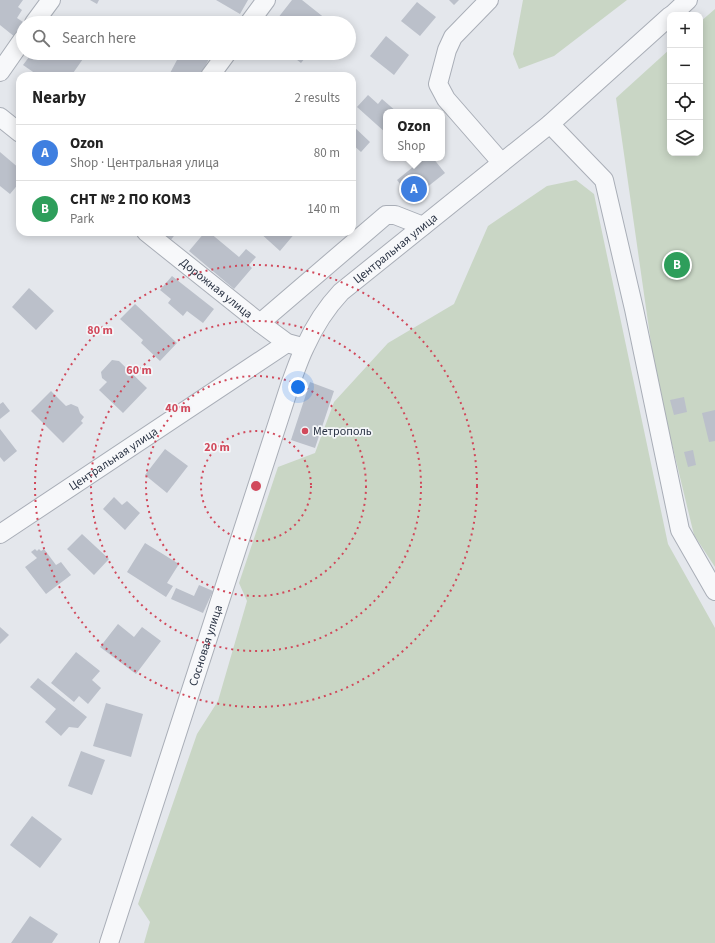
<!DOCTYPE html>
<html lang="en">
<head>
<meta charset="utf-8">
<style>
  body { margin:0; font-family:"Source Sans 3",sans-serif; background:#f2f2f2; color:#222 }
  .controls { position:absolute; right:12px; top:12px; display:grid; overflow:hidden; border-radius:8px; box-shadow:0 2px 10px #0003 }
  .controls button { width:36px; height:36px; display:grid; place-items:center; padding:0; border:0; border-bottom:1px solid #e0e0e0; background:#fff; color:#222; font:20px sans-serif }
  .you { position:absolute; left:298px; top:387px; width:14px; height:14px; margin:-10px; border:3px solid #fff; border-radius:50%; background:#1a73e8; box-shadow:0 0 0 6px #1a73e833 }
  .badge { display:grid; place-items:center; width:26px; height:26px; border-radius:50%; background:#b45309; color:#fff; font-size:13px; font-weight:700 }
  .pin { position:absolute; translate:-50% -50%; border:2px solid #fff; box-shadow:0 1px 4px #0006 }
  .popup { position:absolute; left:383px; top:109px; width:62px; height:52px; box-sizing:border-box; display:grid; place-content:center; border-radius:8px; background:#fff; filter:drop-shadow(0 1px 3px #0005); font-size:13px; white-space:nowrap; color:#767676 }
  .popup b { font-size:15px; color:#222 }
  .popup::after { content:''; position:absolute; left:50%; top:100%; margin-left:-8px; border:8px solid transparent; border-top-color:#fff }
  .list { margin:0; padding:0; list-style:none }
  h2 { display:flex; justify-content:space-between; align-items:center; height:52px; margin:0; padding:0 16px; font-size:17px }
  h2 small { font-size:13px; font-weight:400; color:#767676 }
  .list li { display:grid; grid-template-columns:26px 1fr auto; gap:12px; align-items:center; box-sizing:border-box; height:56px; padding:0 16px; border-top:1px solid #e0e0e0 }
  .list b { display:block; font-size:15px; white-space:nowrap }
  .list p { margin:0; font-size:13px; white-space:nowrap; color:#767676 }
  .list em { font-size:13px; font-style:normal; color:#767676 }
  .icon { flex:none; width:22px; height:22px; fill:none; stroke:currentColor; stroke-width:2; stroke-linecap:round; stroke-linejoin:round }
  .map { position:relative; flex:none; width:715px; height:943px; overflow:hidden }
  .search { position:absolute; background:#fff; box-shadow:0 2px 10px #0003; left:16px; top:16px; width:340px; height:44px; display:flex; align-items:center; gap:10px; box-sizing:border-box; padding:0 14px; border-radius:22px; color:#767676; font-size:15px }
  .panel { position:absolute; background:#fff; box-shadow:0 2px 10px #0003; left:16px; top:72px; width:340px; height:164px; border-radius:12px }
  .map>svg:first-child { display:block }
</style>
</head>
<body>
<div class="map">
<svg width="715" height="943" viewBox="0 0 715 943">
  <rect width="100%" height="100%" fill="#e4e7ec"/>
  <!-- green -->
  <path fill="#c9d6c5" d="M523,0h104l-73,56 -35,13 -6,-15z
    M715,9v558l-21,-32 -38,-157 -40,-280 54,-49v104h30v-131z
    M576,180l18,14 74,350 47,84v315h-571l6,-21 -12,-18 59,-170 21,-33 29,-100 -8,-18 39,-116 37,-14 19,-51 54,-59 66,-39 34,-78 59,-40z"/>
  <!-- building -->
  <path fill="#bbc0ca" d="M0,0h23l-5,7 4,3 -5,8 6,4v4l-8,11 -15,-12z
    M90,0h9l-2,4z
    M216,0h32l-8,14z
    M292,0h10l29,23h-57z
    M449,0h10l-5,5z
    M417,2l19,15 -16,19 -19,-15z
    M386,36l23,19 -15,20 -24,-19z
    M32,53h48l5,3 -14,20h-32l-16,-11z
    M152,53h10l-2,4z
    M164,53h43l4,2 -11,21h-29l-2,-1 8,-15z
    M288,53h21l-8,10z
    M368,95l10,9 4,-5 15,13h-11v21l-29,-26z
    M352,125l18,17 -9,10 -9,-8z
    M0,152l20,17v13l-10,12 -10,-8z
    M424,158h9l12,15 -33,26 -15,-19z
    M159,232h18l-7,9z
    M205,232h4l30,25 7,-8 10,8 -7,8 3,3 -18,21 -45,-38z
    M259,232h37l-16,19z
    M172,276l42,33 -11,14 -16,-12 -4,5 -15,-13 3,-4 -11,-9z
    M29,288l25,23 -18,19 -24,-23z
    M135,304l42,39 -17,18 -19,-18 2,-3 -23,-21z
    M112,360l7,1 28,27 -24,25 -24,-23 8,-8 -5,-4 -1,-6z
    M310,382l24,9 -19,57 -24,-8z
    M51,391l15,15 5,-2 7,3 2,6 4,4 -3,4 2,2 -20,20 -32,-32z
    M684,397l3,15 -13,3 -4,-15z
    M3,402l7,9 -10,8v-15z
    M715,410v31l-6,1 -7,-29z
    M0,429l17,22 -13,11 -4,-5z
    M165,449l23,17 -21,27 -22,-18z
    M693,450l3,15 -8,2 -4,-15z
    M114,497l8,8 5,-4 13,12 -15,17 -22,-21z
    M82,534l27,25 -15,16 -27,-26z
    M145,543l34,21 -12,19 6,3 -7,11 -39,-25z
    M35,549l2,2 2,-2 2,2 3,-2 12,16 5,-3 10,13 -25,19 -21,-27 12,-9 -6,-6z
    M199,585l14,6 -10,22 -32,-14 5,-11 18,8z
    M118,624l16,13 8,-10 19,14 -25,33 -36,-27z
    M0,627l9,8 -9,9z
    M76,652l24,19 -8,9 9,8 -13,16 -9,-8 -5,6 -23,-19z
    M38,678l49,39 -9,11 -9,-1 -8,9 -16,-14 11,-13 -26,-22z
    M106,703l37,11 -12,43 -38,-11z
    M81,751l24,9 -13,35 -24,-9z
    M32,816l30,23 -22,29 -30,-23z
    M30,916l28,18 -6,9h-41z"/>
  <g fill="none" stroke-linecap="round" stroke-linejoin="round">
    <defs>
      <g id="minor">
        <path d="M489,0l-36,37 -6,13 -9,34 8,15 55,63"/>
        <path d="M672,15l16,-15"/>
        <path d="M34,23l17,-23"/>
        <path d="M249,23l17,-23"/>
        <path d="M0,72l23,-33"/>
        <path d="M210,76l17,-23"/>
        <path d="M0,117l20,16"/>
        <path d="M550,124l54,56 30,129 46,221 35,61"/>
        <path id="s1" d="M146,232l114,91 27,20 11,3"/>
        <path d="M260,323l126,-108h9l28,11"/>
        <path id="s2" d="M0,534l287,-191"/>
        <path id="s3" d="M109,943l181,-558c5,-13 9,-26 15,-38 9,-20 21,-39 36,-55l209,-168 120,-108"/>
      </g>
    </defs>
    <!-- minor casing -->
    <use href="#minor" stroke="#a9aeb7" stroke-width="20"/>
    <!-- minor -->
    <use href="#minor" stroke="#f7f8fa" stroke-width="18"/>
  </g>
  <!-- distance rings -->
  <g fill="none" stroke="#d1495b" stroke-width="2" stroke-dasharray="2 4">
    <circle cx="256" cy="486" r="55"/>
    <circle cx="256" cy="486" r="110"/>
    <circle cx="256" cy="486" r="165"/>
    <circle cx="256" cy="486" r="221"/>
  </g>
  <!-- markers -->
  <circle fill="#d1495b" stroke="#f4f6f9" stroke-width="1.5" cx="305" cy="431" r="4"/>
  <g text-anchor="middle" stroke-width="3.5" stroke-linejoin="round" paint-order="stroke">
    <!-- street labels -->
    <g font-size="12" fill="#2b3445" stroke="#f4f6f9">
      <text dy="4" stroke="none"><textPath href="#s3" startOffset="763">Центральная улица</textPath></text>
      <text dy="4" stroke="none"><textPath href="#s1" startOffset="90">Дорожная улица</textPath></text>
      <text dy="4" stroke="none"><textPath href="#s2" startOffset="136">Центральная улица</textPath></text>
      <text dy="4" stroke="none"><textPath href="#s3" startOffset="313">Сосновая улица</textPath></text>
    </g>
    <!-- poi labels -->
    <g font-size="12" fill="#2b3445" stroke="#f4f6f9" text-anchor="start">
      <text x="313" y="435">Метрополь</text>
    </g>
  </g>
  <circle cx="256" cy="486" r="6" fill="#d1495b" stroke="#f4f6f9" stroke-width="2"/>
  <g font-size="12" text-anchor="middle" font-weight="bold" fill="#d1495b" stroke="#f4f6f9" stroke-width="3.5" stroke-linejoin="round" paint-order="stroke">
    <text x="100" y="334">80 m</text>
    <text x="139" y="374">60 m</text>
    <text x="178" y="412">40 m</text>
    <text x="217" y="451">20 m</text>
  </g>
</svg>
<div class="controls">
<button>+</button>
<button>−</button>
<button><svg class="icon" aria-label="locate" viewBox="0 0 24 24"><circle cx="12" cy="12" r="6"/><path d="M12 2v4M12 18v4M2 12h4M18 12h4"/></svg></button>
<button><svg class="icon" aria-label="layers" viewBox="0 0 24 24"><path d="M12 4l9 5-9 5-9-5zM3 14l9 5 9-5"/></svg></button>
</div>
<div class="you"></div>
<div class="pin badge" style="left:414px;top:189px;background:#3f7fe0">A</div>
<div class="popup"><b>Ozon</b>Shop</div>
<div class="pin badge" style="left:677px;top:265px;background:#2e9e5b">B</div>
<div class="search"><svg class="icon" aria-label="search" viewBox="0 0 24 24"><circle cx="10" cy="10" r="6"/><path d="M15 15l6 6"/></svg>Search here</div>
<section class="panel">
<h2>Nearby<small>2 results</small></h2>
<ul class="list">
<li><span class="badge" style="background:#3f7fe0">A</span><div><b>Ozon</b><p>Shop · Центральная улица</p></div><em>80 m</em></li>
<li><span class="badge" style="background:#2e9e5b">B</span><div><b>СНТ № 2 ПО КОМЗ</b><p>Park</p></div><em>140 m</em></li>
</ul>
</section>
</div>
</body>
</html>
